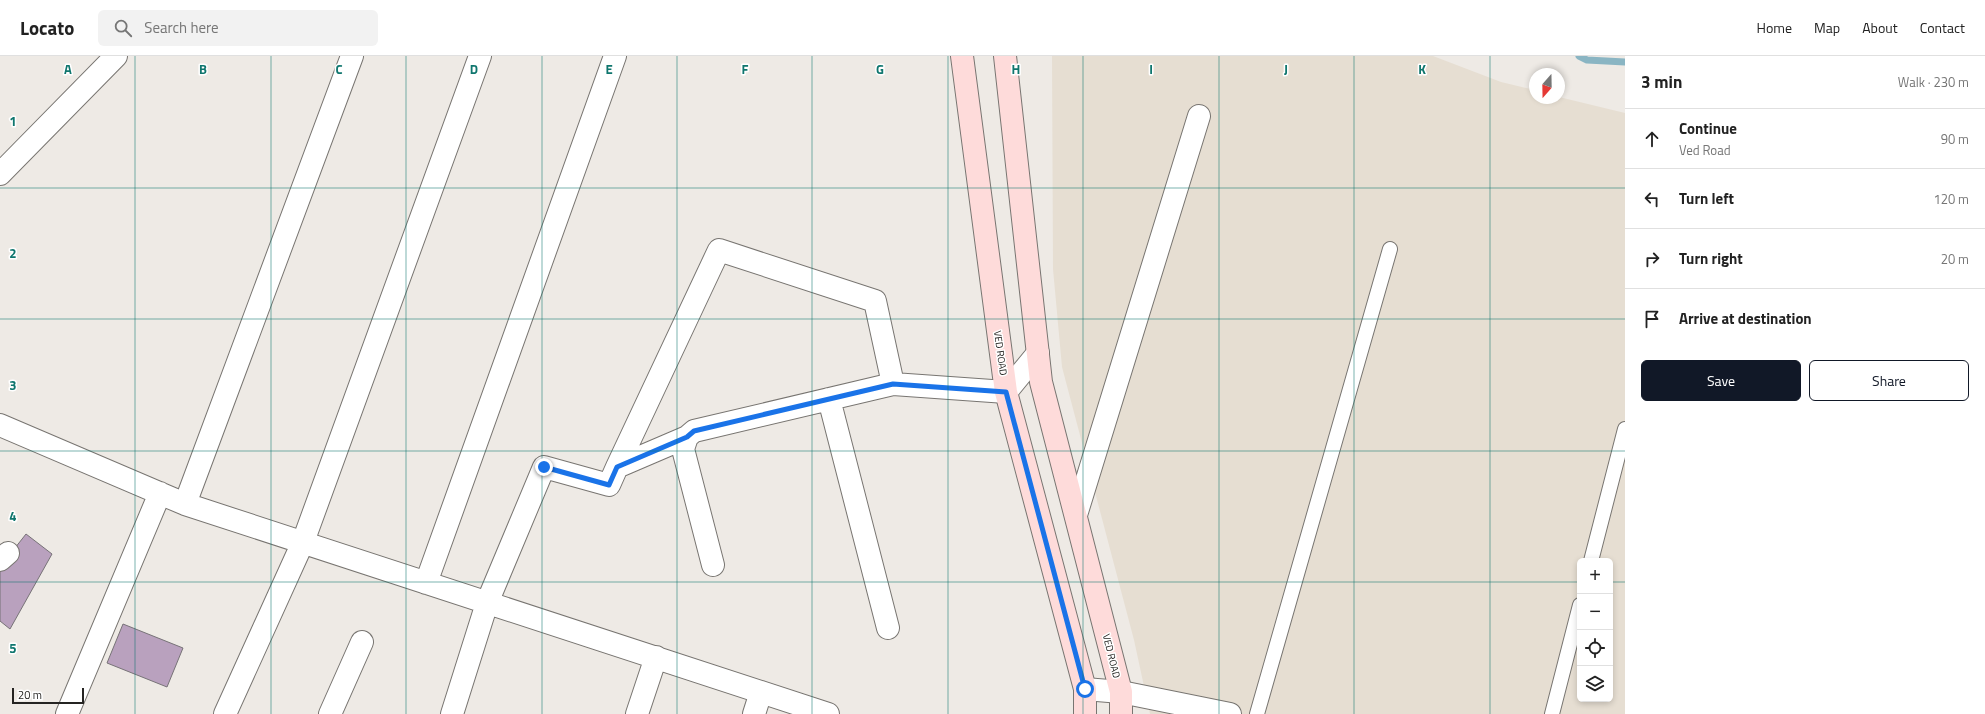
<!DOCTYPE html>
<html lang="en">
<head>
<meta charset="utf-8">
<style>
  body { margin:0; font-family:"Titillium Web",sans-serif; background:#f2f2f2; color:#222 }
  .controls { position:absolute; right:12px; bottom:12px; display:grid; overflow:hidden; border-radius:6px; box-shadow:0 2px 6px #0003 }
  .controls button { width:36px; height:36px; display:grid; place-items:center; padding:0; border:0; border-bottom:1px solid #e0e0e0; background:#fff; color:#222; font:20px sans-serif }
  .compass { position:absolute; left:1529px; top:12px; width:36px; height:36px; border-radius:50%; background:#fff; box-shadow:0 2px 6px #0003; rotate:200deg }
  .scale { position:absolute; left:12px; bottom:10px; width:72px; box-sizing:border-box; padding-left:4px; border:2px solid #252422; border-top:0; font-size:11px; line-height:14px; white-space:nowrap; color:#252422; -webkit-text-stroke:3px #fff; paint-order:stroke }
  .stop { position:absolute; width:12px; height:12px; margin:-9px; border:3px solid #1a73e8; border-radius:50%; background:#fff }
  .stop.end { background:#1a73e8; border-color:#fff; box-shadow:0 1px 4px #0008 }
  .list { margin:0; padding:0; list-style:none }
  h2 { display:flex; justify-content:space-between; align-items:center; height:52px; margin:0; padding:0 16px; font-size:17px }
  h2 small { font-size:13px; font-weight:400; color:#767676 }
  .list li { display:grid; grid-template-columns:26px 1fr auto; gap:12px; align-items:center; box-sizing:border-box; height:60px; padding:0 16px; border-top:1px solid #e0e0e0 }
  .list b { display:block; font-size:15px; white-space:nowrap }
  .list p { margin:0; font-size:13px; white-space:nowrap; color:#767676 }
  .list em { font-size:13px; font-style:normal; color:#767676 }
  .actions { display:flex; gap:8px; padding:12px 16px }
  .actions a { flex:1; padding:9px 0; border:1px solid #111827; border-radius:6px; text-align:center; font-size:14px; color:#111827 }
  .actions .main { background:#111827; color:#fff }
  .icon { flex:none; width:22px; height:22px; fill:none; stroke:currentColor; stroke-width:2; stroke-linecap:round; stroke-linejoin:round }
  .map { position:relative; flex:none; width:1625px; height:658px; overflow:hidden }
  header { display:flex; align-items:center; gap:24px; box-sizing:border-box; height:56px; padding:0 20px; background:#fff; border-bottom:1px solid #e0e0e0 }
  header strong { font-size:19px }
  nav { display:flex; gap:22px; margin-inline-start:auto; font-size:14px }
  .search { width:280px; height:36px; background:#f2f2f2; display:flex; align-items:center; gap:10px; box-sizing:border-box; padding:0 14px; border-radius:6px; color:#767676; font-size:15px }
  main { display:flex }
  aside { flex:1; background:#fff }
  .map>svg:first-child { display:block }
</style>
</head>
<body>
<header>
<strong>Locato</strong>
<div class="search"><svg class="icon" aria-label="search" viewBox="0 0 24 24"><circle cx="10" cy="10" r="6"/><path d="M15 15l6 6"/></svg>Search here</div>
<nav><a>Home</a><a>Map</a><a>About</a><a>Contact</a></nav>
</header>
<main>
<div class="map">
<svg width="1625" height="658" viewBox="0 0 1625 658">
  <rect width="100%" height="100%" fill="#eeeae5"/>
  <!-- built -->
  <path fill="#e6ded2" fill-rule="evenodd" d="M1052,0h381l68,26 34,8v8h24v-1l66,16v601h-475l-16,-74 -72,-273 -9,-98zM1580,505h30v138h-30z"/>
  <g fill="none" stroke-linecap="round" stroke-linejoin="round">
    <!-- stream -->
    <path stroke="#8ab5c3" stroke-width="7" d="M1579,0l8,4 38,2"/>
  </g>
  <!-- building -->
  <path fill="#b9a1be" stroke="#777377" d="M26,478l26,20 -42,75 -10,-8v-54z
    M123,568l60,24 -16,39 -60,-24z"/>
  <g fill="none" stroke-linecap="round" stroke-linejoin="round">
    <defs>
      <path id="service" d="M1591,505l34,-132
        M1257,658l133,-465
        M1552,658l28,-109"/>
      <path id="minor" d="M0,118l116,-118
        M829,343l59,229
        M0,369l185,79 643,210
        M617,411l102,-217 156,51 18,83
        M185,448l167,-448
        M1076,459l123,-399
        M0,504l8,-7
        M713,509l-30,-116 4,-12 7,-6 199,-47 113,8 32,-39
        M426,527l189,-527
        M67,658l93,-221
        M225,658l78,-172 177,-486
        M330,658l32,-72
        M452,658l35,-111 57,-136 65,18 8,-18 70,-30
        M637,658l19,-57
        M754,658l7,-22"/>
      <path id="tertiary" d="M1085,633l36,3 109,22"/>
      <path id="secondary" d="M962,0l44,336 79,297v25
        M1005,0l36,326 80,310v22"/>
    </defs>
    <!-- service casing -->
    <use href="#service" stroke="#787571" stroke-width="16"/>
    <!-- minor casing -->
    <use href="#minor" stroke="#787571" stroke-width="24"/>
    <!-- tertiary casing -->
    <use href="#tertiary" stroke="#787571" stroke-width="24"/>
    <!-- secondary casing -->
    <use href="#secondary" stroke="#787571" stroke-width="24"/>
    <!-- service -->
    <use href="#service" stroke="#fff" stroke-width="14"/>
    <!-- minor -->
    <use href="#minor" stroke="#fff" stroke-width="22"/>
    <!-- tertiary -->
    <use href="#tertiary" stroke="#fff" stroke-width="22"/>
    <!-- secondary -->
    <use href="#secondary" stroke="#fedbda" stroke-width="22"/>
  </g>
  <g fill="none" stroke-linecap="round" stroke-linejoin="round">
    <!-- route -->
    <path stroke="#1a73e8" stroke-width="5" d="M544,411l65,18 8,-18 70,-30 7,-6 199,-47 113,8 79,297"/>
  </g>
  <!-- grid -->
  <path fill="none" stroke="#0f766e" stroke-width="1" stroke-opacity="0.55" d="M135,0v658M271,0v658M406,0v658M542,0v658M677,0v658M812,0v658M948,0v658M1083,0v658M1219,0v658M1354,0v658M1490,0v658M0,132h1625M0,263h1625M0,395h1625M0,526h1580M1610,526h15"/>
  <g text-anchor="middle" stroke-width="3" stroke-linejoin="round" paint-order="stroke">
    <!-- street labels -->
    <g font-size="10" fill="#252422" stroke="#fff">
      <text transform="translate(1001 297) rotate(82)" y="4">VED ROAD</text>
      <text transform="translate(1112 600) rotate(76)" y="4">VED ROAD</text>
    </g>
  </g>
  <g font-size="13" text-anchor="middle" font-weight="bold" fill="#0f766e" stroke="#fff" stroke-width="3" stroke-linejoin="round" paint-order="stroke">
    <text x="68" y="18">A</text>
    <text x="203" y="18">B</text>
    <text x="339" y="18">C</text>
    <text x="474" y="18">D</text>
    <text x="609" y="18">E</text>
    <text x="745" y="18">F</text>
    <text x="880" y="18">G</text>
    <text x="1016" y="18">H</text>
    <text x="1151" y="18">I</text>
    <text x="1286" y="18">J</text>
    <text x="1422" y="18">K</text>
    <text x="13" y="70">1</text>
    <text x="13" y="202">2</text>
    <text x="13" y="334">3</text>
    <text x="13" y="465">4</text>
    <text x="13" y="597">5</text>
  </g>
</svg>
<div class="controls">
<button>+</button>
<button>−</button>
<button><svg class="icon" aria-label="locate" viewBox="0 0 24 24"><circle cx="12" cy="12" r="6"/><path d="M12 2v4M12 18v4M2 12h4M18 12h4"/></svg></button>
<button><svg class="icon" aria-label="layers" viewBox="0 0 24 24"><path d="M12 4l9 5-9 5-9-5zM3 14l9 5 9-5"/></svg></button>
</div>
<svg class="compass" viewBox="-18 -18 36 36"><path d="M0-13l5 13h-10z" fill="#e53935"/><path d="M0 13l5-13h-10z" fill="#767676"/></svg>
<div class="scale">20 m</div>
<div class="stop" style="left:1085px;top:633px"></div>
<div class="stop end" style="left:544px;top:411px"></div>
</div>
<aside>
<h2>3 min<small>Walk · 230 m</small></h2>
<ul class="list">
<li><svg class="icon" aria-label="ahead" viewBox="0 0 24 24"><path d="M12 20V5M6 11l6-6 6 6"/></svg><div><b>Continue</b><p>Ved Road</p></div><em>90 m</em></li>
<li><svg class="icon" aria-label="left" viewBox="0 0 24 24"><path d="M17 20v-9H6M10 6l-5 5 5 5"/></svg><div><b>Turn left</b></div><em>120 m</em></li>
<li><svg class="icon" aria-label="right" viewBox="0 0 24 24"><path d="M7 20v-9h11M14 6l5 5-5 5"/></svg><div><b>Turn right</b></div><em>20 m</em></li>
<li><svg class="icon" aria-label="arrive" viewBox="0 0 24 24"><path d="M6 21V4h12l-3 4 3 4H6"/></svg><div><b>Arrive at destination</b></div></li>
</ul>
<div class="actions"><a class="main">Save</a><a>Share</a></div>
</aside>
</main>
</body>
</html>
